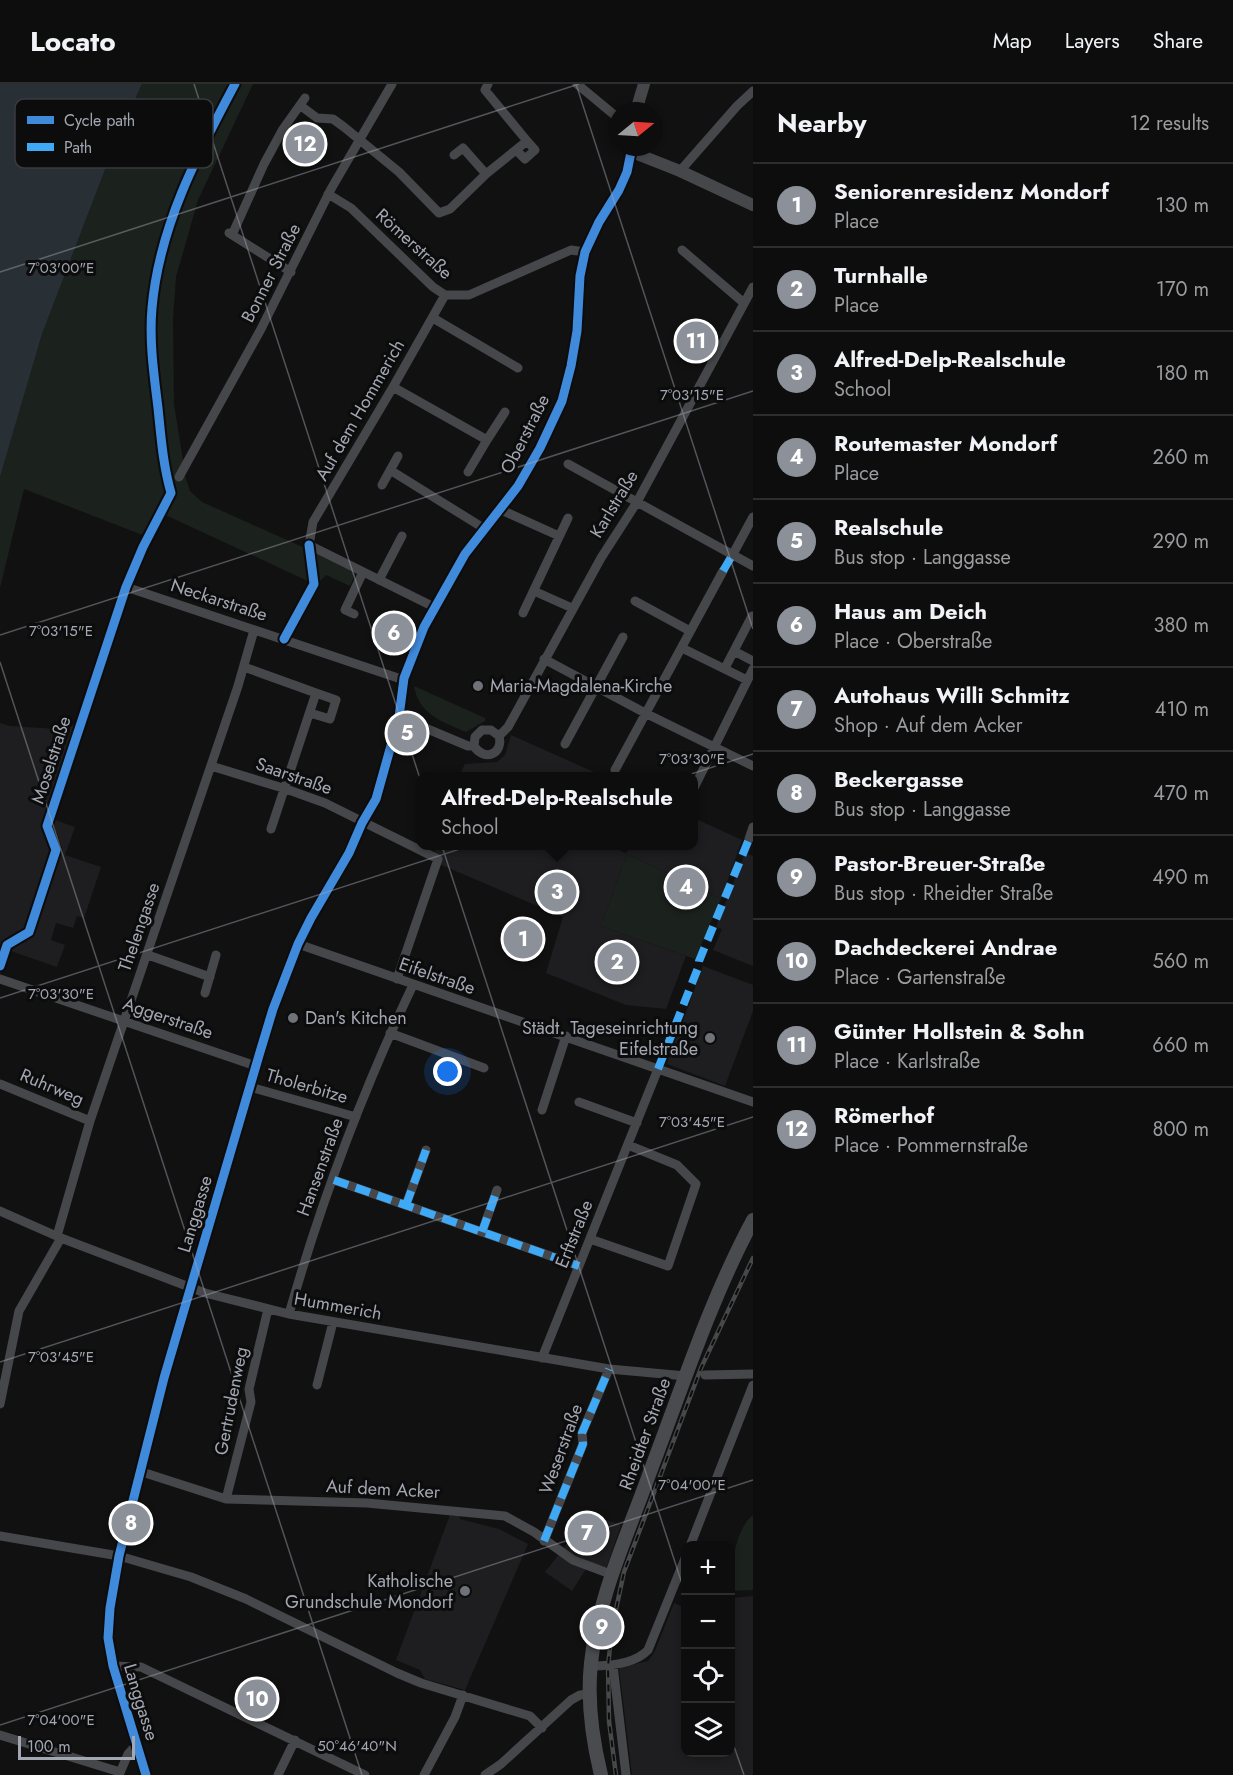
<!DOCTYPE html>
<html lang="en">
<head>
<meta charset="utf-8">
<style>
  body { margin:0; font-family:Jost,sans-serif; background:#1b1b1c; color:#f1f3f6 }
  .controls { position:absolute; right:18px; bottom:18px; display:grid; overflow:hidden; border-radius:12px; box-shadow:0 3px 9px #0003 }
  .controls button { width:54px; height:54px; display:grid; place-items:center; padding:0; border:0; border-bottom:2px solid #2d2d2e; background:#0d0d0e; color:#f1f3f6; font:30px sans-serif }
  .compass { position:absolute; left:609px; top:18px; width:54px; height:54px; border-radius:50%; background:#0d0d0e; box-shadow:0 3px 9px #0003; rotate:72deg }
  .scale { position:absolute; left:18px; bottom:15px; width:117px; box-sizing:border-box; padding-left:6px; border:3px solid #a3a7b2; border-top:0; font-size:16px; line-height:21px; white-space:nowrap; color:#a3a7b2; -webkit-text-stroke:4px #0c0c0d; paint-order:stroke }
  .you { position:absolute; left:448px; top:988px; width:21px; height:21px; margin:-15px; border:4px solid #fff; border-radius:50%; background:#1a73e8; box-shadow:0 0 0 9px #1a73e833 }
  .badge { display:grid; place-items:center; width:39px; height:39px; border-radius:50%; background:#8c9099; color:#fff; font-size:20px; font-weight:700 }
  .pin { position:absolute; translate:-50% -50%; border:3px solid #fff; box-shadow:0 2px 6px #0006 }
  .popup { position:absolute; left:416px; top:688px; width:282px; height:78px; box-sizing:border-box; display:grid; place-content:center; border-radius:12px; background:#0d0d0e; filter:drop-shadow(0 2px 4px #0005); font-size:20px; white-space:nowrap; color:#9a9c9e }
  .popup b { font-size:22px; color:#f1f3f6 }
  .popup::after { content:''; position:absolute; left:50%; top:100%; margin-left:-12px; border:12px solid transparent; border-top-color:#0d0d0e }
  .list { margin:0; padding:0; list-style:none }
  h2 { display:flex; justify-content:space-between; align-items:center; height:78px; margin:0; padding:0 24px; font-size:26px }
  h2 small { font-size:20px; font-weight:400; color:#9a9c9e }
  .list li { display:grid; grid-template-columns:39px 1fr auto; gap:18px; align-items:center; box-sizing:border-box; height:84px; padding:0 24px; border-top:2px solid #2d2d2e }
  .list b { display:block; font-size:22px; white-space:nowrap }
  .list p { margin:0; font-size:20px; white-space:nowrap; color:#9a9c9e }
  .list em { font-size:20px; font-style:normal; color:#9a9c9e }
  .icon { flex:none; width:33px; height:33px; fill:none; stroke:currentColor; stroke-width:2; stroke-linecap:round; stroke-linejoin:round }
  .map { position:relative; flex:none; width:753px; height:1691px; overflow:hidden }
  header { display:flex; align-items:center; gap:36px; box-sizing:border-box; height:84px; padding:0 30px; background:#0d0d0e; border-bottom:2px solid #2d2d2e }
  header strong { font-size:28px }
  nav { display:flex; gap:33px; margin-inline-start:auto; font-size:21px }
  main { display:flex }
  aside { flex:1; background:#0d0d0e }
  .map>svg:first-child { display:block }
</style>
</head>
<body>
<header>
<strong>Locato</strong>
<nav><a>Map</a><a>Layers</a><a>Share</a></nav>
</header>
<main>
<div class="map">
<svg width="753" height="1691" viewBox="0 0 753 1691">
  <rect width="100%" height="100%" fill="#111112"/>
  <!-- built -->
  <path fill="#1e1e20" d="M0,639l10,3 47,3 20,-5 -25,95 23,8 -10,28 36,12 -17,51 -7,-2 -4,12 -17,-5 -5,17 14,5 -8,22 -49,-17 -8,25z
    M511,651l92,41h-144l6,-12 32,-2 8,-7z
    M694,734l48,22 -21,59 -94,-45 -26,72 85,30 -20,53 -40,-4 -80,-32 17,-56 -131,-56 4,-15h173l17,7 4,-7h64z
    M745,769l8,3v110l-40,-16 9,-21 -6,-2z
    M703,882l50,19v26l-28,75 -58,-22z
    M580,1427l41,14 -17,50 -18,-6 -14,22 -27,-19 21,-27z
    M451,1428l1,4h7l1,3 39,10 29,15 -63,146 -40,-11 -5,-9 -24,-10z
    M753,1512v179h-121l-13,-107 29,-7 7,-10 19,-48 7,3 3,-8h1l1,154h44l1,-154z"/>
  <!-- green -->
  <path fill="#1b211c" d="M142,0h111l-55,116 -22,77 -3,42 1,85 12,75 4,12 12,11 152,68 2,3 -6,13 -24,-11 -9,9 -5,-1 -153,-71 -14,24 -121,-47 -24,99v-111l42,-143 74,-193z
    M414,602l71,32v3l-19,11c-23,-10 -48,-18 -52,-46z
    M627,770l94,45 -26,60 -94,-33z
    M753,1431v75l-22,1c-1,-22 4,-62 22,-76z"/>
  <!-- water -->
  <path fill="#293035" d="M0,0h142l-26,57 -74,193 -42,143z"/>
  <g fill="none" stroke-linecap="round" stroke-linejoin="round">
    <!-- minor -->
    <path stroke="#46474a" stroke-width="9" d="M577,0l41,34
      M301,22l16,12 16,1 11,8 55,45 40,41 11,-4 36,-35 41,-33 -42,-51 3,-6
      M516,66l9,9 10,-9 -8,-9
      M454,71l9,-7 23,26
      M680,87l57,-65 16,-15
      M328,110l23,14 82,79 12,8h24l102,-45 14,2
      M229,149l62,39
      M232,151l32,-71 19,-35 22,-31
      M682,166l62,53
      M433,234l85,50
      M393,303l94,53 18,-28
      M568,380l185,102
      M390,386l95,59
      M468,388l19,-32
      M179,393l82,-148 70,-140 61,-105
      M382,401l16,-29
      M499,425l60,27
      M733,470l20,-37
      M379,496l23,-44
      M534,507l38,17
      M635,517l55,30
      M434,523l-125,-62 4,-23 80,-135 52,-92
      M523,529l45,-95
      M354,530l-9,-4 18,-38
      M682,564l65,32
      M734,567l19,10
      M544,575l103,55 106,52
      M244,583l72,26 -45,136
      M725,584l27,-52
      M310,629l20,6 6,-19 -20,-7
      M399,633l69,29h6c10,16 30,8 25,-10l-8,-6h-9l-7,7 -1,9
      M499,652l9,-9 93,-169 36,-56 116,-215
      M565,660l58,-107
      M211,682l75,23 39,14 113,56 -41,120
      M615,686l108,-199
      M694,704l59,-119
      M749,755l4,-12
      M298,860l455,158
      M148,871l62,22
      M0,882l7,-21 22,-13 25,-71 2,-11 -9,-24 79,-239 278,93
      M0,895l256,87
      M205,909l11,-38
      M390,949l94,35
      M0,1000l90,37
      M250,1003l106,30
      M579,1018l58,21
      M542,1026l24,-74
      M334,1096l245,86
      M406,1121l20,-55
      M0,1127l61,27 144,55 84,21 320,55 77,7
      M482,1148l15,-42
      M57,1152l33,-115 148,-435 16,-56
      M590,1155l78,27 28,-82 -19,-19 -49,-20
      M289,1230c32,-112 74,-224 124,-329
      M542,1274l116,-289
      M705,1291l48,-1
      M317,1301l16,-63
      M0,1320l19,-93 42,-73
      M139,1387l87,28 141,4 138,13 29,16 39,28 40,15
      M226,1415l25,-97 -2,-13 19,-80
      M0,1452l119,20 72,21 55,22 151,74 24,10 109,33 12,12
      M544,1457l39,-97 -1,-11 27,-64
      M690,1462l63,-161
      M613,1581l13,110
      M113,1582l28,1 224,108
      M591,1582c18,0 44,-2 57,-16l38,-94
      M0,1651l120,37
      M119,1691l9,-21 9,-10
      M278,1691l17,-35
      M424,1691l31,-58 8,-22
      M485,1691l16,-11 70,-64 9,-5 9,-1"/>
    <!-- tertiary -->
    <path stroke="#46474a" stroke-width="12" d="M636,27l8,-27
      M632,68l48,19 73,34
      M146,1691l-33,-109 -5,-28 2,-30 9,-52 45,-178 96,-326 13,-43 25,-65 13,-26 38,-65 13,-30 14,-24 23,-82 5,-39 20,-51 41,-73 53,-68 22,-38 22,-47 9,-35 6,-35 3,-55 5,-24 14,-30 20,-32 8,-18 5,-25"/>
    <!-- secondary -->
    <path stroke="#4a4b4e" stroke-width="14" d="M601,1691c-9,-37 -14,-75 -10,-112 7,-66 37,-129 59,-191 32,-84 60,-172 103,-252"/>
    <defs>
      <path id="rail" d="M616,1691l-7,-54 -1,-55 4,-38 12,-56 77,-204 52,-110"/>
    </defs>
    <!-- rail casing -->
    <use href="#rail" stroke="#46484a" stroke-width="4.5"/>
    <!-- rail -->
    <use href="#rail" stroke="#0c0c0d" stroke-width="2" stroke-dasharray="7" stroke-linecap="butt"/>
    <!-- quiet -->
    <path stroke="#3fa9f5" stroke-width="8" stroke-dasharray="15 8" stroke-linecap="butt" d="M723,487l10,-17
      M658,985l40,-101 1,-7 50,-122
      M334,1096l245,86
      M406,1121l20,-55
      M482,1148l15,-42
      M544,1457l39,-97 -1,-11 27,-64"/>
    <defs>
      <path id="cycleway" d="M284,555l30,-55 -5,-39
        M0,882l7,-21 22,-13 27,-82 -9,-24 79,-239 17,-40 28,-54c-8,-28 -10,-56 -13,-85 -4,-33 -9,-67 -6,-100 7,-81 45,-153 83,-224
        M146,1691l-33,-109 -5,-28 2,-30 9,-52 45,-178 96,-326 13,-43 25,-65 13,-26 38,-65 13,-30 14,-24 23,-82 5,-39 20,-51 41,-73 53,-68 22,-38 22,-47 9,-35 6,-35 3,-55 5,-24 14,-30 20,-32 8,-18 5,-25"/>
    </defs>
    <!-- cycleway casing -->
    <use href="#cycleway" stroke="#0c0c0d" stroke-width="13"/>
    <!-- cycleway -->
    <use href="#cycleway" stroke="#408adc" stroke-width="9"/>
  </g>
  <!-- ticks -->
  <path fill="none" stroke="#a3a7b2" stroke-width="1.5" stroke-opacity="0.45" d="M194,0l492,1512M576,0l177,545M0,188l579,-188M0,551l753,-244M0,578l362,1113M0,914l753,-244M0,1278l753,-245M0,1641l753,-245M730,1651l14,40"/>
  <!-- markers -->
  <g fill="#70727a" stroke="#0c0c0d" stroke-width="2">
    <circle cx="478" cy="602" r="6"/>
    <circle cx="293" cy="934" r="6"/>
    <circle cx="710" cy="954" r="6"/>
    <circle cx="465" cy="1507" r="6"/>
  </g>
  <g text-anchor="middle" stroke-width="6" stroke-linejoin="round" paint-order="stroke">
    <!-- street labels -->
    <g font-size="18" fill="#a3a7b2" stroke="#0c0c0d">
      <text transform="translate(414 160) rotate(42)" y="6">Römerstraße</text>
      <text transform="translate(271 189) rotate(-63)" y="6">Bonner Straße</text>
      <text transform="translate(360 326) rotate(-60)" y="6">Auf dem Hommerich</text>
      <text transform="translate(525 350) rotate(-63)" y="6">Oberstraße</text>
      <text transform="translate(614 420) rotate(-59)" y="6">Karlstraße</text>
      <text transform="translate(219 516) rotate(18)" y="6">Neckarstraße</text>
      <text transform="translate(51 676) rotate(-72)" y="6">Moselstraße</text>
      <text transform="translate(294 692) rotate(19)" y="6">Saarstraße</text>
      <text transform="translate(139 843) rotate(-71)" y="6">Thelengasse</text>
      <text transform="translate(437 892) rotate(19)" y="6">Eifelstraße</text>
      <text transform="translate(168 934) rotate(19)" y="6">Aggerstraße</text>
      <text transform="translate(307 1002) rotate(16)" y="6">Tholerbitze</text>
      <text transform="translate(52 1003) rotate(23)" y="6">Ruhrweg</text>
      <text transform="translate(320 1083) rotate(-70)" y="6">Hansenstraße</text>
      <text transform="translate(195 1130) rotate(-73)" y="6">Langgasse</text>
      <text transform="translate(574 1150) rotate(-68)" y="6">Erftstraße</text>
      <text transform="translate(338 1222) rotate(10)" y="6">Hummerich</text>
      <text transform="translate(231 1317) rotate(-79)" y="6">Gertrudenweg</text>
      <text transform="translate(645 1350) rotate(-70)" y="6">Rheidter Straße</text>
      <text transform="translate(561 1365) rotate(-70)" y="6">Weserstraße</text>
      <text transform="translate(383 1405) rotate(3)" y="6">Auf dem Acker</text>
      <text transform="translate(141 1618) rotate(73)" y="6">Langgasse</text>
    </g>
    <!-- poi labels -->
    <g font-size="18" fill="#a3a7b2" stroke="#0c0c0d" text-anchor="start">
      <text x="490" y="608">Maria-Magdalena-Kirche</text>
      <text x="305" y="940">Dan's Kitchen</text>
      <text x="698" y="950" text-anchor="end">Städt. Tageseinrichtung<tspan x="698" dy="21">Eifelstraße</tspan></text>
      <text x="453" y="1503" text-anchor="end">Katholische<tspan x="453" dy="21">Grundschule Mondorf</tspan></text>
    </g>
  </g>
  <!-- legend -->
  <rect x="15" y="15" width="198" height="69" rx="9" fill="#0c0c0d" stroke="#393a3f" stroke-width="1.5"/>
  <rect x="27" y="32" width="27" height="8" fill="#408adc"/>
  <rect x="27" y="59" width="27" height="8" fill="#3fa9f5"/>
  <g font-size="16" fill="#a3a7b2">
    <text x="64" y="42">Cycle path</text>
    <text x="64" y="69">Path</text>
  </g>
  <g font-size="15" text-anchor="middle" fill="#a3a7b2" stroke="#0c0c0d" stroke-width="6" stroke-linejoin="round" paint-order="stroke">
    <text x="61" y="189">7°03'00"E</text>
    <text x="692" y="316">7°03'15"E</text>
    <text x="61" y="552">7°03'15"E</text>
    <text x="692" y="680">7°03'30"E</text>
    <text x="61" y="915">7°03'30"E</text>
    <text x="692" y="1043">7°03'45"E</text>
    <text x="61" y="1278">7°03'45"E</text>
    <text x="692" y="1406">7°04'00"E</text>
    <text x="61" y="1641">7°04'00"E</text>
    <text x="357" y="1667">50°46'40"N</text>
  </g>
</svg>
<div class="controls">
<button>+</button>
<button>−</button>
<button><svg class="icon" aria-label="locate" viewBox="0 0 24 24"><circle cx="12" cy="12" r="6"/><path d="M12 2v4M12 18v4M2 12h4M18 12h4"/></svg></button>
<button><svg class="icon" aria-label="layers" viewBox="0 0 24 24"><path d="M12 4l9 5-9 5-9-5zM3 14l9 5 9-5"/></svg></button>
</div>
<svg class="compass" viewBox="-18 -18 36 36"><path d="M0-13l5 13h-10z" fill="#e53935"/><path d="M0 13l5-13h-10z" fill="#9a9c9e"/></svg>
<div class="scale">100 m</div>
<div class="you"></div>
<div class="pin badge" style="left:523px;top:855px">1</div>
<div class="pin badge" style="left:617px;top:878px">2</div>
<div class="pin badge" style="left:557px;top:808px">3</div>
<div class="popup"><b>Alfred-Delp-Realschule</b>School</div>
<div class="pin badge" style="left:686px;top:803px">4</div>
<div class="pin badge" style="left:407px;top:649px">5</div>
<div class="pin badge" style="left:394px;top:549px">6</div>
<div class="pin badge" style="left:587px;top:1449px">7</div>
<div class="pin badge" style="left:131px;top:1439px">8</div>
<div class="pin badge" style="left:602px;top:1543px">9</div>
<div class="pin badge" style="left:257px;top:1615px">10</div>
<div class="pin badge" style="left:696px;top:257px">11</div>
<div class="pin badge" style="left:305px;top:60px">12</div>
</div>
<aside>
<h2>Nearby<small>12 results</small></h2>
<ul class="list">
<li><span class="badge">1</span><div><b>Seniorenresidenz Mondorf</b><p>Place</p></div><em>130 m</em></li>
<li><span class="badge">2</span><div><b>Turnhalle</b><p>Place</p></div><em>170 m</em></li>
<li><span class="badge">3</span><div><b>Alfred-Delp-Realschule</b><p>School</p></div><em>180 m</em></li>
<li><span class="badge">4</span><div><b>Routemaster Mondorf</b><p>Place</p></div><em>260 m</em></li>
<li><span class="badge">5</span><div><b>Realschule</b><p>Bus stop · Langgasse</p></div><em>290 m</em></li>
<li><span class="badge">6</span><div><b>Haus am Deich</b><p>Place · Oberstraße</p></div><em>380 m</em></li>
<li><span class="badge">7</span><div><b>Autohaus Willi Schmitz</b><p>Shop · Auf dem Acker</p></div><em>410 m</em></li>
<li><span class="badge">8</span><div><b>Beckergasse</b><p>Bus stop · Langgasse</p></div><em>470 m</em></li>
<li><span class="badge">9</span><div><b>Pastor-Breuer-Straße</b><p>Bus stop · Rheidter Straße</p></div><em>490 m</em></li>
<li><span class="badge">10</span><div><b>Dachdeckerei Andrae</b><p>Place · Gartenstraße</p></div><em>560 m</em></li>
<li><span class="badge">11</span><div><b>Günter Hollstein &amp; Sohn</b><p>Place · Karlstraße</p></div><em>660 m</em></li>
<li><span class="badge">12</span><div><b>Römerhof</b><p>Place · Pommernstraße</p></div><em>800 m</em></li>
</ul>
</aside>
</main>
</body>
</html>
